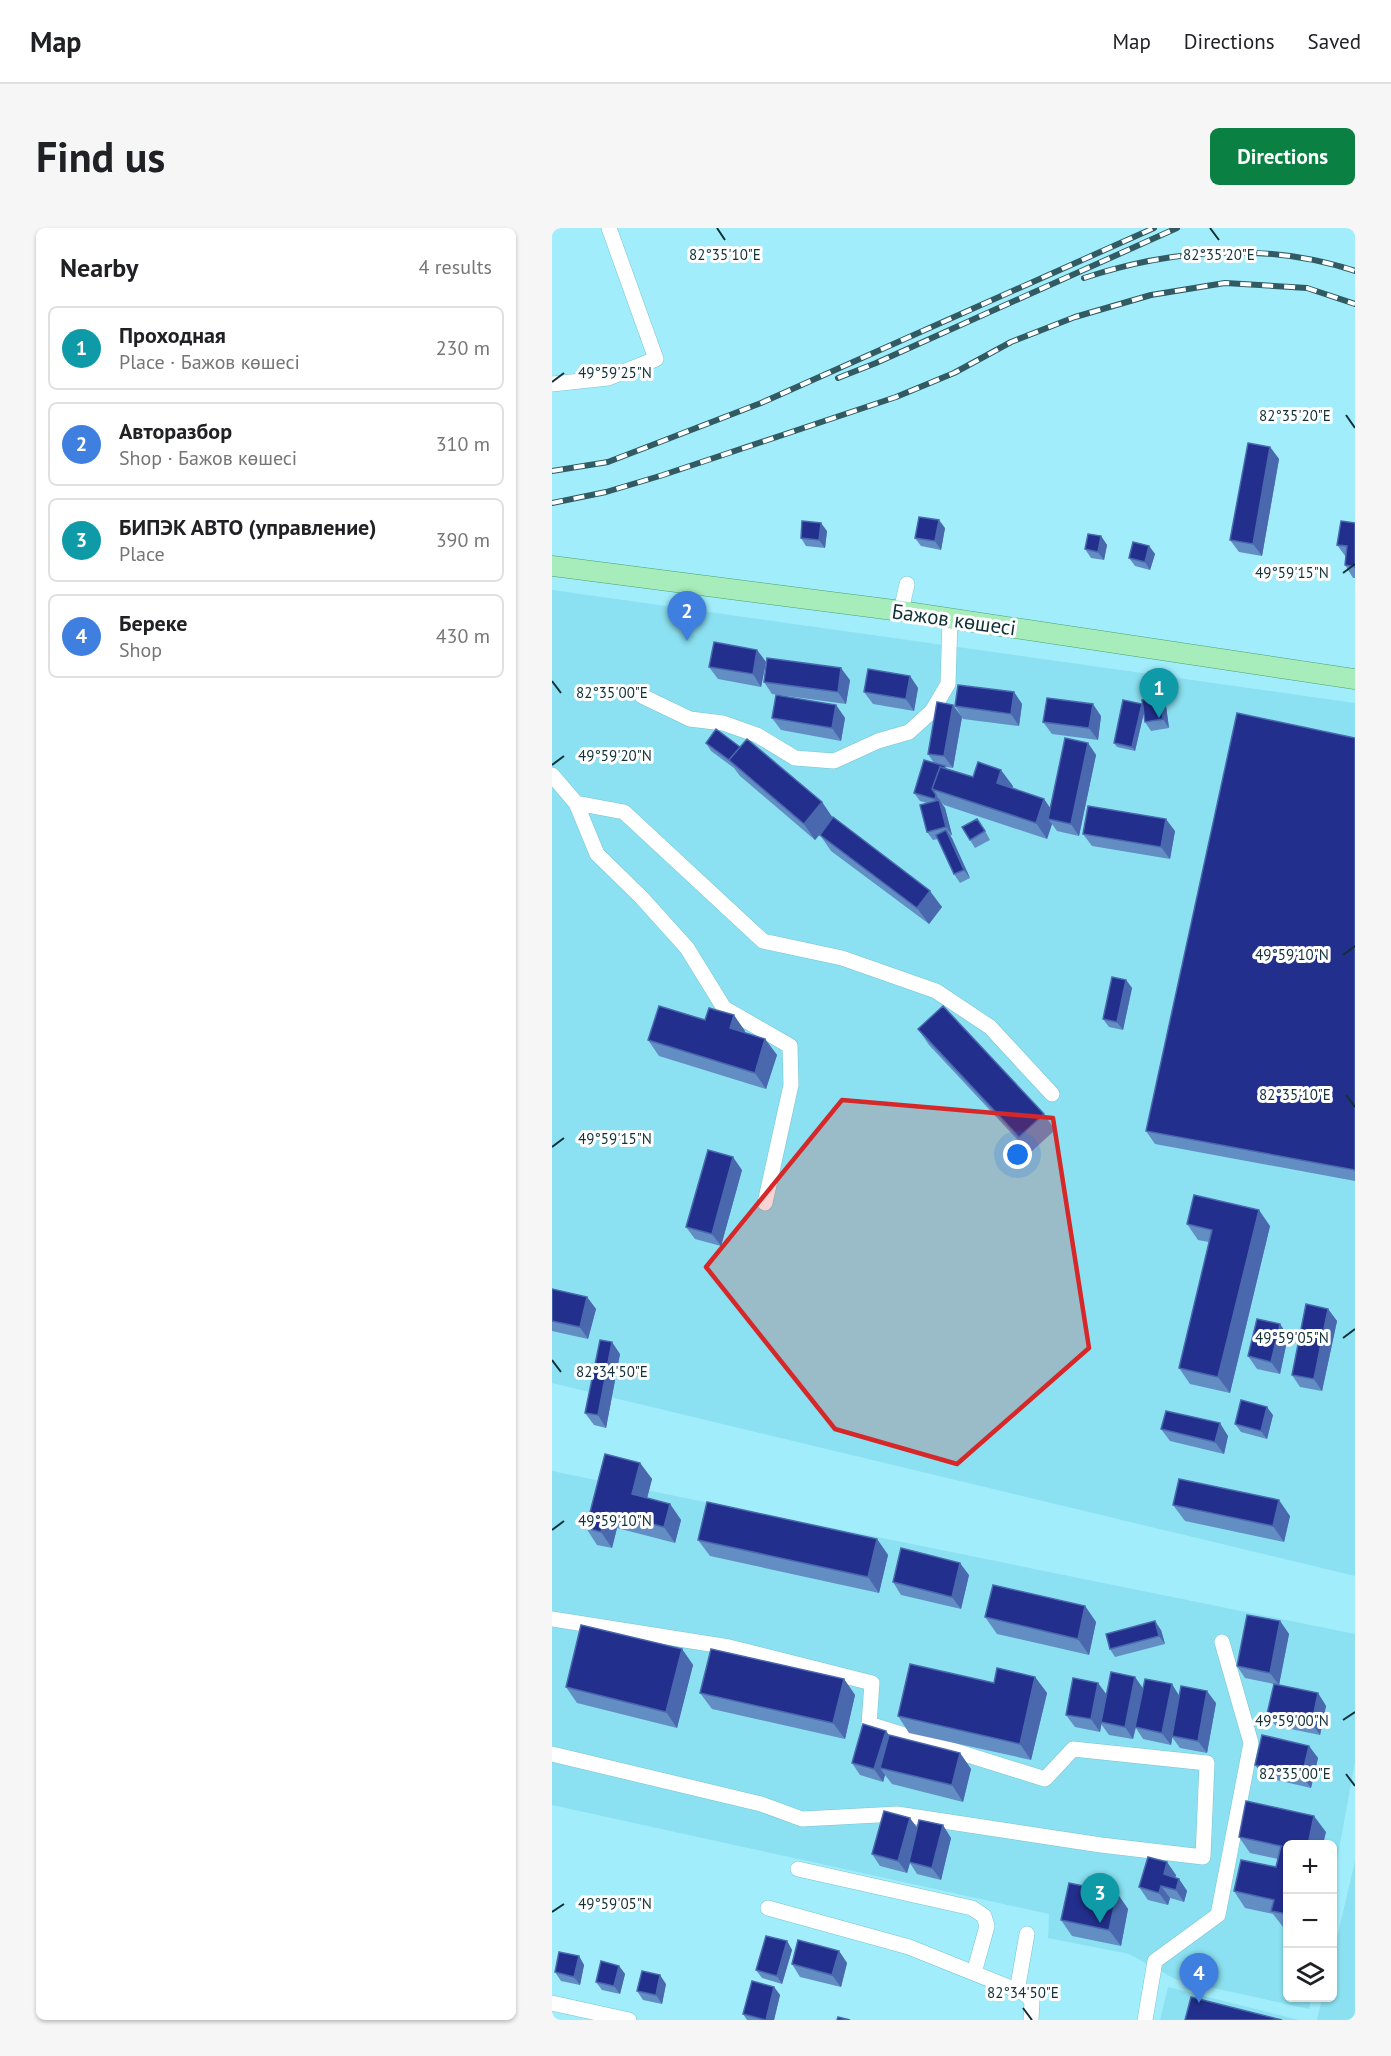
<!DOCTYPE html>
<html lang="en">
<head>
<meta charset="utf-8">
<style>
  body { margin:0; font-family:"PT Sans",sans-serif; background:#f6f6f6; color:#202124 }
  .controls { position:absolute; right:18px; bottom:18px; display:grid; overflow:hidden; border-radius:9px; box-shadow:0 2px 4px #0004 }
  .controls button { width:54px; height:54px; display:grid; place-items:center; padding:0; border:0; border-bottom:2px solid #e0e0e0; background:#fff; color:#202124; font:30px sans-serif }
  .you { position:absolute; left:466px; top:927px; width:21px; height:21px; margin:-15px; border:4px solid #fff; border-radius:50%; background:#1a73e8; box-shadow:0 0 0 9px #1a73e833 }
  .badge { display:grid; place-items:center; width:39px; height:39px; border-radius:50%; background:#0b8043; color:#fff; font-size:20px; font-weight:700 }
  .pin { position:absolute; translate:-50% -50px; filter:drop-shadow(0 2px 3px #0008) }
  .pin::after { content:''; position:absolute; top:32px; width:21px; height:18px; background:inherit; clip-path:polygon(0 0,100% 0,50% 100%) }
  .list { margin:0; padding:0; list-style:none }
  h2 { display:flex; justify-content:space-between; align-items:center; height:78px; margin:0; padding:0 24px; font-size:26px }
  h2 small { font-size:20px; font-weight:400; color:#757577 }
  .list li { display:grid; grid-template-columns:39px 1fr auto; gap:18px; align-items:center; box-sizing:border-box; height:84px; margin:0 12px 12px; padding:0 12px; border:2px solid #e0e0e0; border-radius:9px }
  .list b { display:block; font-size:22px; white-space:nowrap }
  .list p { margin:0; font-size:20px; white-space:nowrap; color:#757577 }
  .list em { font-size:20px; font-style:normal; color:#757577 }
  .icon { flex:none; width:33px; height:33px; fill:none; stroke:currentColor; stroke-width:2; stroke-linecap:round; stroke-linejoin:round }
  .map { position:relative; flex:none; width:803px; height:1792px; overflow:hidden; border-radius:9px }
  header { display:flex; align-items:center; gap:36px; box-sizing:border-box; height:84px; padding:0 30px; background:#fff; border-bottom:2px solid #e0e0e0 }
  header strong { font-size:28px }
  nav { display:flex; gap:33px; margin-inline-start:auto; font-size:21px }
  .intro { display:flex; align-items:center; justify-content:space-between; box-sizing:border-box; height:144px; padding:0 36px }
  h1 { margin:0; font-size:42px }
  .button { padding:15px 27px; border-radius:9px; background:#0b8043; color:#fff; font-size:21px; font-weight:700 }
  main { display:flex; gap:36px; padding:0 36px }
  aside { flex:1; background:#fff; border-radius:9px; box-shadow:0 2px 4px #0004 }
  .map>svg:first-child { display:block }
</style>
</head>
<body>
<header>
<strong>Map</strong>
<nav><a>Map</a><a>Directions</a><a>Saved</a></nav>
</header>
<div class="intro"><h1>Find us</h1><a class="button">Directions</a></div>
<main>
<aside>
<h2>Nearby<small>4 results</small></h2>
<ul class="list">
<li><span class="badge" style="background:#0f9aa8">1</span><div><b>Проходная</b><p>Place · Бажов көшесі</p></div><em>230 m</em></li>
<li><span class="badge" style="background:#3f7fe0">2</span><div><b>Авторазбор</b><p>Shop · Бажов көшесі</p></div><em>310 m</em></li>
<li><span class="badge" style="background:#0f9aa8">3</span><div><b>БИПЭК АВТО (управление)</b><p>Place</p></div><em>390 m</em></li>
<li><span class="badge" style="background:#3f7fe0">4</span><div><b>Береке</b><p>Shop</p></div><em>430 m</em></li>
</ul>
</aside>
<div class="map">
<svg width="803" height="1792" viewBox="0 0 803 1792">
  <rect width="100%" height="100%" fill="#a1edfc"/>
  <!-- built -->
  <path fill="#8be1f1" d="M0,362l803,113v873l-803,-193z
    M0,1243l803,163v128l-22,120 -1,-38h-44v154h23l-2,11 -132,-29 -48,-26 -81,-16 1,-24 -497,-109z
    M803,1633v159h-38l5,-22h10l1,-43z
    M616,1759l131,33h-139z"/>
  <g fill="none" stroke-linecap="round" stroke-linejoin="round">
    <defs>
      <path id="minor" d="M0,156l56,-6 48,-19 -47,-131
        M349,383l6,-27
        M90,468l48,23 33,4 34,12 38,23 39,3 44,-20 31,-9 23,-21 16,-27 2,-65
        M0,547l24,28 21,51 45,44 45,50 37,60 66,38 1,39 -26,118
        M24,575l48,9 139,129 79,17 94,33 54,36 62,67
        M0,1391l177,28 143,36 -3,41 176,55 28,-30 134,14 -4,94 -102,-12 -204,-31 -95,5 -41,-15 -209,-50
        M246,1641l174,39 12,8 3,10 -13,47
        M216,1680l141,39 117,47 6,7 -1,19
        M465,1763l10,-57
        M0,1775l77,17
        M593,1792l10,-59 63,-46 33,-172 -29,-101"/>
      <path id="major" d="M0,338l349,45 454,68"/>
    </defs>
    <!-- minor casing -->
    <use href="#minor" stroke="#79c4d2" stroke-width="16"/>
    <!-- major casing -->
    <use href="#major" stroke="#4ca26f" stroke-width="21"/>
    <!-- minor -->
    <use href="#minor" stroke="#fff" stroke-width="15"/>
    <!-- major -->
    <use href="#major" stroke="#a7ecbb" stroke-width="20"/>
    <defs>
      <path id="rail" d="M532,50c87,-29 183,-36 271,-7
        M286,150l38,-15 301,-135
        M0,243l56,-9 153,-59 393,-175
        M0,275l54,-11 57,-17 233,-78 58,-24 57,-31 64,-25 76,-22 74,-12 82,5 48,16"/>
    </defs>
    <!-- rail casing -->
    <use href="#rail" stroke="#315a62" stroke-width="6"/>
    <!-- rail -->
    <use href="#rail" stroke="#fff" stroke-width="4" stroke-dasharray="11" stroke-linecap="butt"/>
  </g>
  <!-- wall -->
  <path fill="#628ec4" d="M718,219l9,12 -17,97 -23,-4 -9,-12z
    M803,295v55h-2l-8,-13 1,-8 -9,-12z
    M393,300l-4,22 -20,-4 -6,-8z
    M275,303l-2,17 -19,-2 -5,-8z
    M549,308l6,9 -3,15 -13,-2 -6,-9z
    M597,318l6,8 -5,16 -15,-4 -6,-8z
    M205,422l9,12 -5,25 -43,-8 -9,-12z
    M358,448l8,12 -4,23 -41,-7 -9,-12z
    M298,452l-4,24 -74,-10 -8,-12z
    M462,464l8,12 -3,22 -56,-7 -8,-13z
    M284,477l9,13 -4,23 -60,-11 -9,-12z
    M591,478h23l3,22 -18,3 -6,-9 -1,-10 -9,39 -18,-4 -3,-4z
    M549,488l-3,24 -46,-6 -9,-12z
    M410,489l-9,51 -7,-1 1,2 26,8 40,9 -1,2 32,11 6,9 38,-65 8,12 -17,81 -22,-5 -5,-7 -5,15 -103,-34 -2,-2v1l3,4 7,27 -2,1 20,42 -10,5 -6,-9 -16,-35 -5,1 -6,-8v-29l-7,-2 -6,-8 20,-30 -6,-9z
    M803,510v443l-200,-37 -9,-13z
    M154,515l34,4 82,55 10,16 110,89 -13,17 -98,-73 -11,-16 2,-3 -7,8 -75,-64 -6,-8 -23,-17z
    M431,599l7,13 -15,8 -5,-8z
    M623,603l-5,28 -78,-13 -9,-12z
    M574,752l6,8 -9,42 -14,-3 -6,-8z
    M153,792l40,11 -1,2 21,6 12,16 -11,34 -107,-33 -11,-16z
    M366,801l126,85 11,16 -25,23 -101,-108z
    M190,942l-21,76 -26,-7 -9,-12z
    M635,996l83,2 -40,167 -40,-9 -11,-16 30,-126 -11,-2z
    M0,1061l35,8 9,12 -8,30 -36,-8z
    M776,1081l9,12 -15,70 -22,-4 -8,-12z
    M728,1096l8,12 -8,38 -23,-5 -9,-13z
    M68,1126l-14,74 -12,-3 -9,-12z
    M721,1187l-6,24 -26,-7 -6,-8z
    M609,1201l67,7 -4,18 -54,-13z
    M88,1235l12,16 -5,19 23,6 11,16 -6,23 -58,-15 -5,20 -15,-3 -11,-17z
    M621,1277l117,11 -6,26 -99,-21z
    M325,1311l11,16 -9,38 -169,-37 -12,-16z
    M417,1347l-8,34 -60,-14 -8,-13z
    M533,1378l11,16 -7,33 -92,-21 -12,-17z
    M728,1393l9,13 -10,51 -34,-7 -8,-12z
    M609,1402l4,14 -50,13 -5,-8z
    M130,1421l11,16 -16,63 -100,-25 -11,-16z
    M483,1449l12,16 -16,67 -122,-27 -11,-17 96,-33z
    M583,1449l8,11 73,15 -9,50 -27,-5 -8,-11 -1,8 -28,-6 -7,-11 -3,11 -24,-4 -8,-11 -1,8 -25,-5 -9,-12 32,-32 8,12z
    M292,1451l11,16 -10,44 -133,-30 -12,-16z
    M766,1465l8,13 -6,29 -44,-9 -9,-12z
    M334,1503l3,5 71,17 11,16 -8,33 -71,-18 -7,-9 -2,7 -23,-7 -8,-12z
    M757,1518l9,12 -7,30 -47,-11 -9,-12z
    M365,1600l34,10 -10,42 -24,-6 -7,-11 -3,10 -27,-7 -8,-12z
    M774,1604l-39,13v83l-4,-1 -10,-13 -28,-6 -11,-17 42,-24 2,-8 -28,-6 -11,-16z
    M624,1647l-1,3 4,1 8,12 -3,11 -14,-4 -2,7 -20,-5 -9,-13z
    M565,1665l11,16 -7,37 -49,-10 -11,-16z
    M235,1713l5,9 -10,34 -20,-6 -6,-8z
    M287,1723l8,12 -6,24 -41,-10 -8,-13z
    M27,1728l5,9 -4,20 -19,-4 -6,-9z
    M67,1738l6,8 -5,20 -18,-4 -6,-8z
    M114,1756l-4,20 -19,-4 -6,-9z
    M222,1759l6,8 -6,25h-27l-4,-6z"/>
  <!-- shaded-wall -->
  <path fill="#4968ae" d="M718,219l9,12 -17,97 -9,-12z
    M387,292l6,8 -4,22 -6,-9z
    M269,295l6,8 -2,17 -6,-8z
    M549,308l6,9 -3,15 -6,-8z
    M597,318l6,8 -5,16 -5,-8z
    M205,422l9,12 -5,25 -8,-13z
    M289,440l9,12 -4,24 -8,-12z
    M358,448l8,12 -4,23 -8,-12z
    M462,464l8,12 -3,22 -8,-12z
    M609,469l5,9 3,22 -6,-9z
    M541,476l8,12 -3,24 -9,-12z
    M590,476l3,4 -10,43 -3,-4z
    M284,477l9,13 -4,23 -9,-13z
    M401,477l9,12 -9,51 -9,-12z
    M536,515l8,12 -17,81 -8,-12z
    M449,542l12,16 -5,14 -11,-17z
    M384,567l9,13 7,27 -6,-8 -5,-20 -6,-8z
    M492,571l11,16 -7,4 4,5 -5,15 -11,-16z
    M270,574l11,16 -18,22 -11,-16z
    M614,591l9,12 -5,28 -9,-12z
    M394,602l6,8 18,40 -6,-8z
    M378,663l12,16 -13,17 -12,-16z
    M574,752l6,8 -9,42 -6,-8z
    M182,787l11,16 -4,13 -11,-16z
    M213,811l12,16 -11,34 -11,-16z
    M181,929l9,13 -21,76 -9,-12z
    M707,982l11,16 -40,167 -12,-16z
    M35,1069l9,12 -8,30 -8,-12z
    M776,1081l9,12 -15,70 -8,-12z
    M728,1096l8,12 -8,38 -9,-12z
    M60,1114l8,12 -14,74 -8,-13z
    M715,1179l6,8 -6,24 -6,-8z
    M668,1195l8,13 -4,18 -9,-12z
    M88,1235l12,16 -8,31 -12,-16z
    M727,1272l11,16 -6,26 -11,-16z
    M118,1276l11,16 -6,23 -11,-16z
    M54,1284l11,16 -5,20 -11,-16z
    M325,1311l11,16 -9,38 -11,-16z
    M408,1335l9,12 -8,34 -9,-12z
    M533,1378l11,16 -7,33 -11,-16z
    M603,1393l6,9 4,14 -6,-8z
    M728,1393l9,13 -10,51 -9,-12z
    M130,1421l11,16 -16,63 -11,-16z
    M483,1449l12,16 -16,67 -11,-16z
    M583,1449l8,12 -10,50 -8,-12z
    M292,1451l11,16 -10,44 -12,-16z
    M546,1455l9,12 -7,37 -9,-13z
    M620,1456l8,13 -9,48 -9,-12z
    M655,1463l9,12 -9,50 -9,-12z
    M766,1465l8,13 -6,29 -8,-12z
    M334,1503l9,12 -15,25 5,7 -2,7 -9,-13z
    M757,1518l9,12 -7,30 -9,-12z
    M408,1525l11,16 -8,33 -11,-17z
    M762,1588l12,16 -3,13h-15z
    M358,1590l9,12 -12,43 -9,-12z
    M391,1597l8,13 -10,42 -9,-12z
    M615,1634l9,13 -4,12 -8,-13z
    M627,1651l8,12 -3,11 -8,-12z
    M609,1658l9,12 -2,7 -9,-12z
    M565,1665l11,16 -7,37 -12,-16z
    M235,1713l5,9 -10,34 -5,-8z
    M287,1723l8,12 -6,24 -9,-12z
    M27,1728l5,9 -4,20 -6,-8z
    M67,1738l6,8 -5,20 -6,-8z
    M108,1747l6,9 -4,20 -6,-9z
    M222,1759l6,8 -6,25h-8z"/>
  <!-- building -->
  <path fill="#232f8d" stroke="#4968ae" stroke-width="1.5" d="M696,215l22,4 -17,97 -23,-4z
    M367,289l20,3 -4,21 -20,-3z
    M250,293l19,2 -2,17 -18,-2z
    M789,293l14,2v44l-10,-2 2,-19 -10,-1z
    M536,306l13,2 -3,16 -13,-3z
    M581,314l16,4 -4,16 -16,-4z
    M162,414l43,8 -4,24 -44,-7z
    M215,430l74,10 -3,24 -74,-10z
    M316,441l42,7 -4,23 -42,-7z
    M406,457l56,7 -3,22 -56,-8z
    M224,467l60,10 -4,23 -60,-10z
    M609,469l2,22 -18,3 -3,-22z
    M495,470l46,6 -4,24 -46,-6z
    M571,472l19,4 -10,43 -18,-4z
    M385,474l16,3 -9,51 -16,-2z
    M685,485l118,25v432l-209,-39z
    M164,501l24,18 -11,13 -23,-17z
    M513,510l23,5 -17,81 -23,-5z
    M195,511l75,63 -18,22 -75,-64z
    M372,532l21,6 -1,2 -4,-1 -8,22 4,6 -1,4 -21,-6z
    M426,534l23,8 -4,13 47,16 -8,24 -104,-34 8,-22 33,10z
    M387,572l7,27 -19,5 -7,-27z
    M536,578l78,13 -5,28 -78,-13z
    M281,589l97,74 -13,17 -97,-73z
    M425,591l8,12 -15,9 -8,-13z
    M394,602l18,40 -10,4 -18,-39z
    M560,749l14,3 -9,42 -14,-3z
    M107,778l46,14 4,-12 25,7 -4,13 35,11 -10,34 -107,-33z
    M391,778l101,108 -25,23 -101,-108z
    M156,922l25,7 -21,77 -26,-7z
    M642,967l65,15 -41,167 -39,-9 33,-138 -25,-6z
    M0,1061l35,8 -7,30 -28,-6z
    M754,1076l22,5 -14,70 -22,-4z
    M705,1091l23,5 -9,38 -23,-6z
    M48,1112l12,2 -14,73 -13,-2z
    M689,1172l26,7 -6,24 -26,-7z
    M614,1183l54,12 -5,19 -54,-13z
    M53,1226l35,9 -8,31 38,10 -6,23 -58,-15 -5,20 -15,-4z
    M627,1251l100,21 -6,26 -100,-21z
    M155,1274l170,37 -9,38 -170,-37z
    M349,1320l59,15 -8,34 -59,-15z
    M441,1357l92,21 -7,33 -93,-22z
    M695,1387l33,6 -10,52 -33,-7z
    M603,1393l4,15 -49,13 -4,-15z
    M29,1397l101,24 -16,63 -100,-25z
    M159,1421l133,30 -11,44 -133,-30z
    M358,1436l84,19 3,-15 38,9 -15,67 -122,-28z
    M559,1444l24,5 -10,50 -24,-5z
    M521,1450l25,5 -7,36 -25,-4z
    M593,1451l27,5 -10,49 -27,-6z
    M722,1456l44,9 -6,30 -45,-9z
    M629,1458l26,5 -9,50 -26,-5z
    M311,1496l23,7 -12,38 -22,-6z
    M337,1507l71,18 -8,32 -72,-17z
    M710,1507l47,11 -7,30 -47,-11z
    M694,1573l68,15 -6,29h-21v69l-16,-3 3,-11 -40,-9 7,-31 35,7 5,-21 -42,-9z
    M332,1583l26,7 -12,43 -26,-7z
    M367,1592l24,5 -11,43 -23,-6z
    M596,1629l19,5 -3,12 15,5 -3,11 -15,-4 -2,7 -20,-6z
    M517,1655l48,10 -8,37 -48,-10z
    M214,1708l21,5 -10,35 -21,-6z
    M246,1712l41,11 -7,24 -40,-11z
    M7,1724l20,4 -5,21 -19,-5z
    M49,1733l18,5 -5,20 -18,-4z
    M90,1743l18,4 -4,20 -19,-4z
    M200,1753l22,6 -8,33 -23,-6z
    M639,1769l91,23h-97z
    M286,1789l12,3h-13z"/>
  <!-- marked area -->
  <path fill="#d62828" fill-opacity="0.2" stroke="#d62828" stroke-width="4.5" stroke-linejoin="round" d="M290,872l211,18 36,230 -132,116 -122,-35 -129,-162z"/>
  <!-- ticks -->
  <path fill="none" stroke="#113137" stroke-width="2" d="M165,0l8,12M658,0l9,12M0,154l12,-9M794,187l9,13M791,345l12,-9M0,453l9,12M0,537l12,-9M791,727l12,-9M794,867l9,12M0,919l12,-9M791,1110l12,-9M0,1132l9,12M0,1302l12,-9M791,1492l12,-8M794,1546l9,12M0,1684l12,-8M471,1780l9,12"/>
  <g text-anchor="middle" stroke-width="6" stroke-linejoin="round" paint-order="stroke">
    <!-- street labels -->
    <g font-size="21" fill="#113137" stroke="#fff">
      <text transform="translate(402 392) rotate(8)" y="7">Бажов көшесі</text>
    </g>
  </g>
  <g font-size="15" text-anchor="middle" fill="#113137" stroke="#fff" stroke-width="6" stroke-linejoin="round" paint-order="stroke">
    <text x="173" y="32">82°35'10"E</text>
    <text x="667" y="32">82°35'20"E</text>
    <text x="63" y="150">49°59'25"N</text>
    <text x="743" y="193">82°35'20"E</text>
    <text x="740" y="350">49°59'15"N</text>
    <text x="60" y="470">82°35'00"E</text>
    <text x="63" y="533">49°59'20"N</text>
    <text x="740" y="732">49°59'10"N</text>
    <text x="743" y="872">82°35'10"E</text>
    <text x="63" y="916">49°59'15"N</text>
    <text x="740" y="1115">49°59'05"N</text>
    <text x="60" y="1149">82°34'50"E</text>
    <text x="63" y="1298">49°59'10"N</text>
    <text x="740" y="1498">49°59'00"N</text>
    <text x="743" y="1551">82°35'00"E</text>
    <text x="63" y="1681">49°59'05"N</text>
    <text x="471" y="1770">82°34'50"E</text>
  </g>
</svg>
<div class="controls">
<button>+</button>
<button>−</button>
<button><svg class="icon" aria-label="layers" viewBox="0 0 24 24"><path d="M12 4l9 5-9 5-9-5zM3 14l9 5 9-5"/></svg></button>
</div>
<div class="you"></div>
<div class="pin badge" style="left:607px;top:490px;background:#0f9aa8">1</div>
<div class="pin badge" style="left:135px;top:413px;background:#3f7fe0">2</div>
<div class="pin badge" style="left:548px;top:1695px;background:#0f9aa8">3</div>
<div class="pin badge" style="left:647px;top:1775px;background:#3f7fe0">4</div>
</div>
</main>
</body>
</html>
